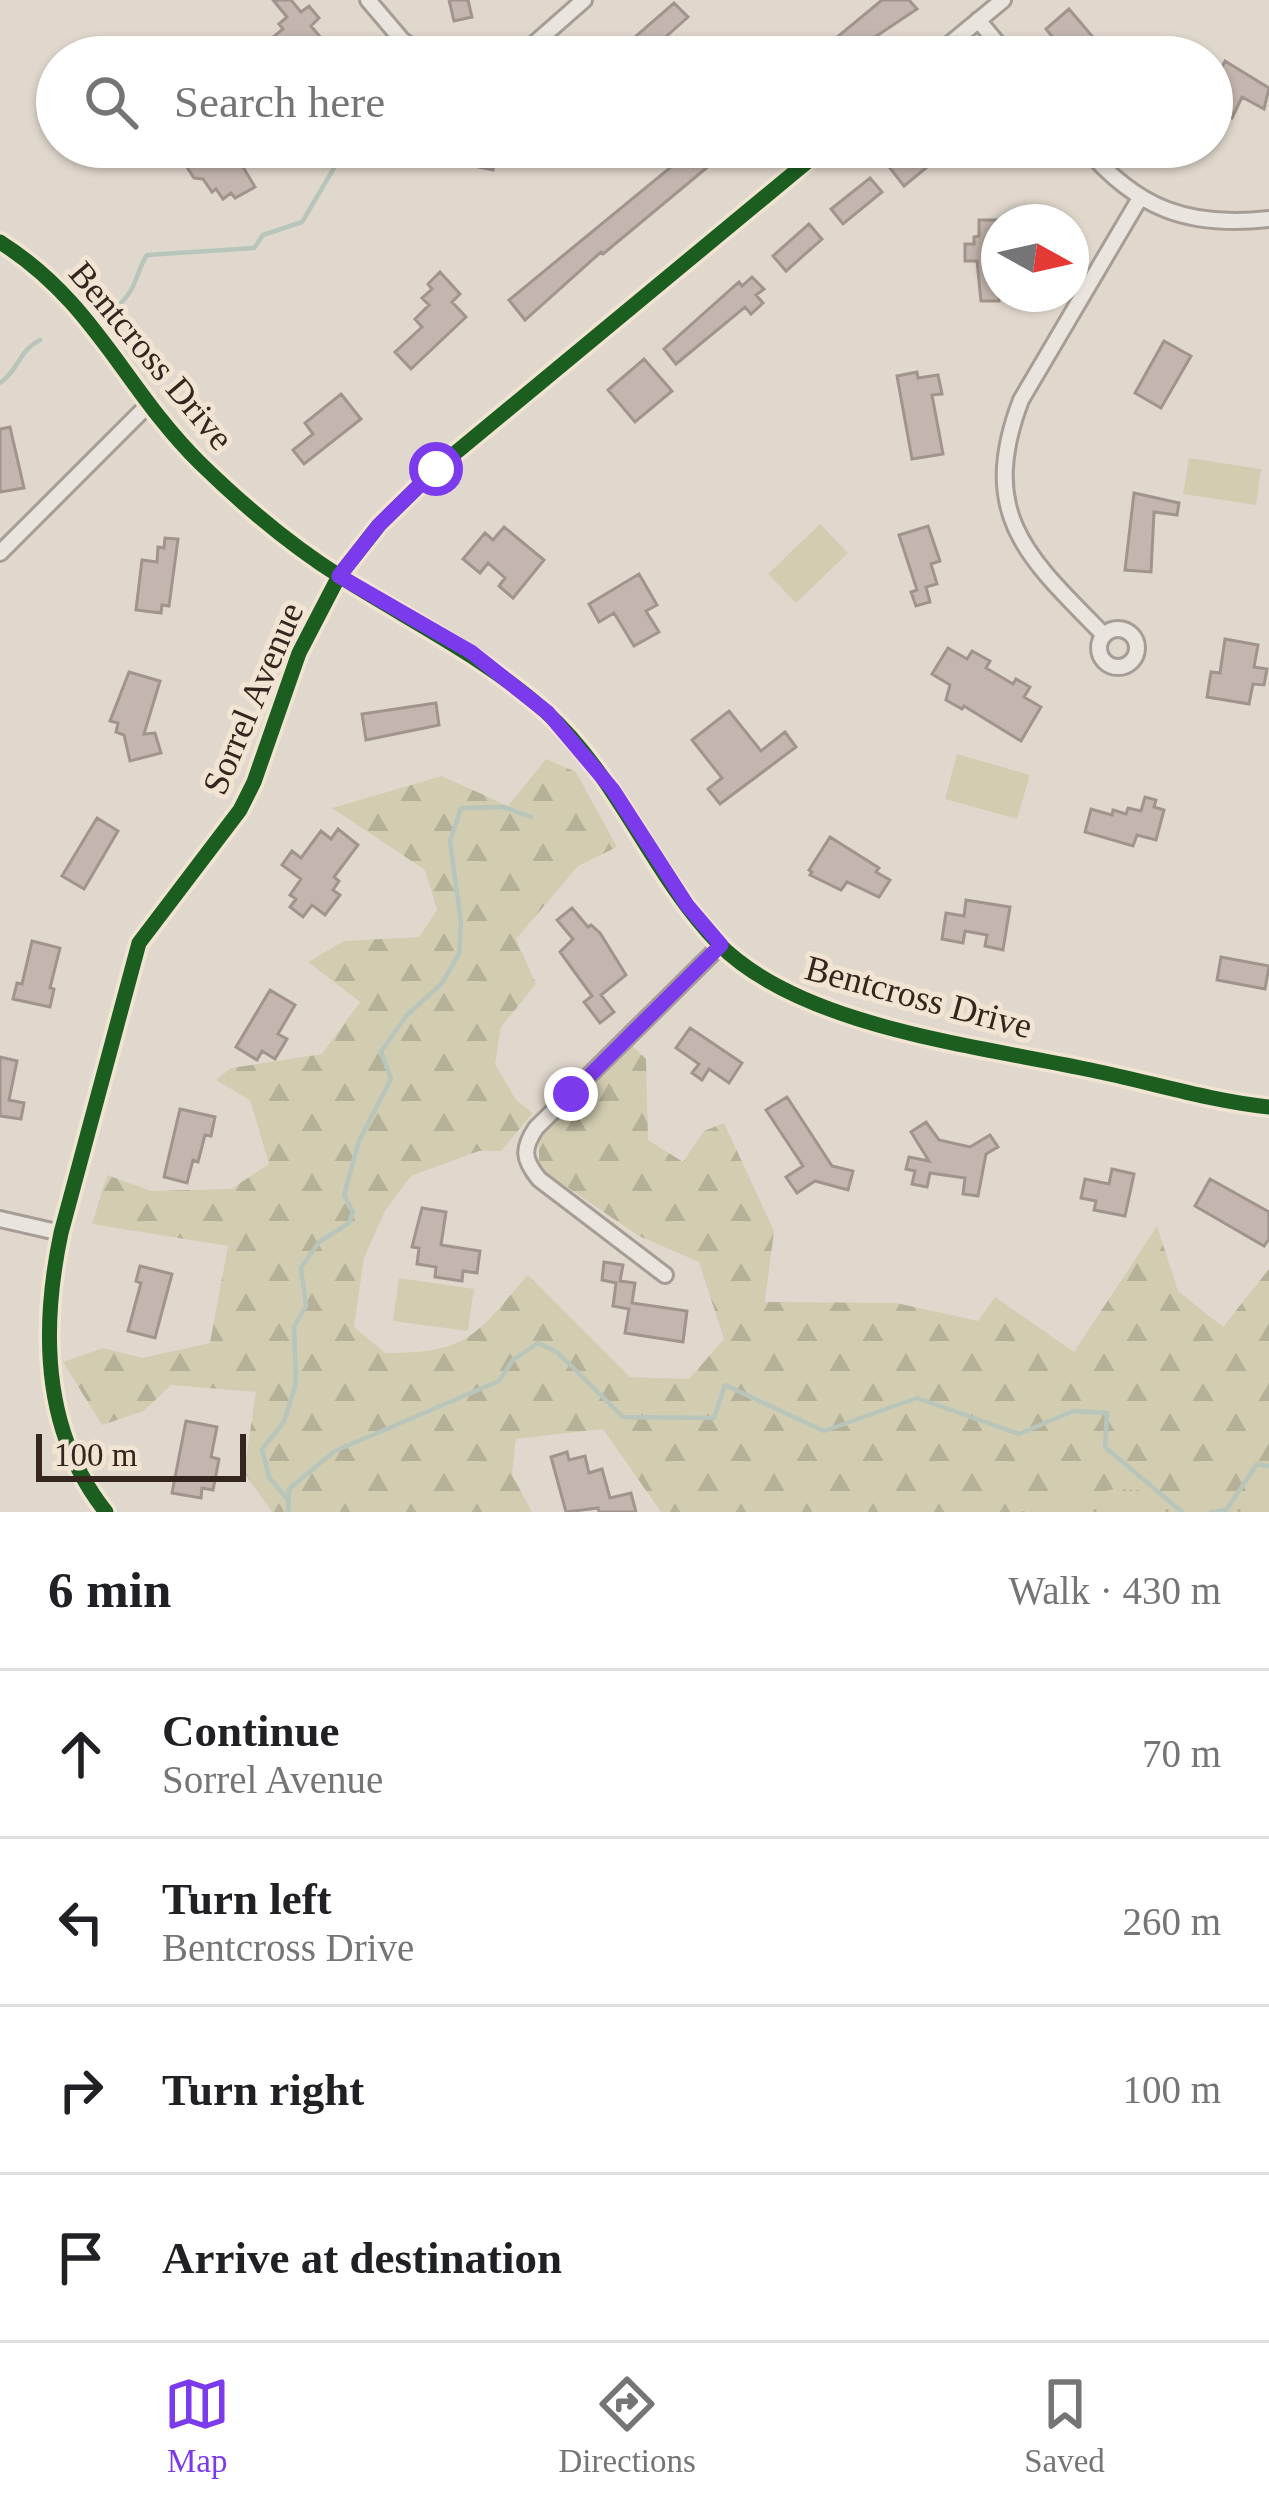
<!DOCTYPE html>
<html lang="en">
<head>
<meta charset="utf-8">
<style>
  body { margin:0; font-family:Georgia,serif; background:#f6f6f6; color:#202124 }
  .compass { position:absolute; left:981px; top:204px; width:108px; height:108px; border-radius:50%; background:#fff; box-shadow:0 3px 9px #0004; rotate:98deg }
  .scale { position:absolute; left:36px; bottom:30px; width:210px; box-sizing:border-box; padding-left:12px; border:6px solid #34261f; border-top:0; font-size:33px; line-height:42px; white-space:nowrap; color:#34261f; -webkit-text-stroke:9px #f2e4d3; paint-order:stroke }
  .stop { position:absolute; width:36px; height:36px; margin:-27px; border:9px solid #7c3aed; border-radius:50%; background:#fff }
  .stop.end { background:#7c3aed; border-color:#fff; box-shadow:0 3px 12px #0008 }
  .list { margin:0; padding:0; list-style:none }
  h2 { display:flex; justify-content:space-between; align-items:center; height:156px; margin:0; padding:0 48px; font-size:51px }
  h2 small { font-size:39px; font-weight:400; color:#757577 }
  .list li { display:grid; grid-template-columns:78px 1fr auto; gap:36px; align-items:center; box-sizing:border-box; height:168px; padding:0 48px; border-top:3px solid #e0e0e0 }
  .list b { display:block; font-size:45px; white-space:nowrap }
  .list p { margin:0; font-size:39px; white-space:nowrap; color:#757577 }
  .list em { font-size:39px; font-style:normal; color:#757577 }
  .icon { flex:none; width:66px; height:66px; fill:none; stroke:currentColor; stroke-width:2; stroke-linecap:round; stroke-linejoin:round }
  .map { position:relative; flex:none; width:1269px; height:1512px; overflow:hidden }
  .search { position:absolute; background:#fff; box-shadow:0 3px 9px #0004; left:36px; right:36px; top:36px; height:132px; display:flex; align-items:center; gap:30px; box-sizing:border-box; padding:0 42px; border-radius:66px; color:#757577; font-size:45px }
  .sheet { height:828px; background:#fff }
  nav { display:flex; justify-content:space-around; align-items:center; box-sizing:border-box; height:168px; border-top:3px solid #e0e0e0; background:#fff; font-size:33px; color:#757577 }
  nav a { display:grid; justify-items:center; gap:6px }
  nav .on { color:#7c3aed }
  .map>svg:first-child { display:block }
</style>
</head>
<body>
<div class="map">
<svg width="1269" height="1512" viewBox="0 0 1269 1512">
  <defs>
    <pattern id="forest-firs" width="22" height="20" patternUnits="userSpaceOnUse" patternTransform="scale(3)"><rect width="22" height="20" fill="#d2cdb1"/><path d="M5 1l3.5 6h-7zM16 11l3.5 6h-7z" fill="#b5b098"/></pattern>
    <pattern id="park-tufts" width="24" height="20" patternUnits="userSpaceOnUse" patternTransform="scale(3)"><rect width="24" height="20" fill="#d2cdb1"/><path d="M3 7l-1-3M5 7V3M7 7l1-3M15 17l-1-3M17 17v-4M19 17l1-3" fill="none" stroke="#b5b098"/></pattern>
  </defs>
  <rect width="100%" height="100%" fill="#e1d8cd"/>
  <!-- green -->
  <path fill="#d2cdb1" d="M1189,458l72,11 -5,36 -73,-11z
    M820,524l28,29 -52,50 -28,-29z
    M957,754l73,21 -13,44 -72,-20z
    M399,1278l75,11 -6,42 -75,-10z"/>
  <!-- forest -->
  <path fill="url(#forest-firs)" d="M546,759l30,13 41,75 -39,19 -62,73 20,45 -35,43 -6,37 21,36 17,13 -32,38h-22l-68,25 -26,35 -21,47 -10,69 31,26c85,0 90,-18 143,-78l102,102 59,2 35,-40 -25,-77 -60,-26 -100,-68v-30l91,-94 16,15 2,81 35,22 21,-31 20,-8 50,108 -9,71 131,1 82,18 17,-24 79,55 83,-126 21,65 45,36 46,-58v243h-608l-58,-83 -87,10 -4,35 20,38h-260l-28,-40 12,-80 -85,-7 -27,26 -42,14 -39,-63 40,-14 39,10 68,-15 18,-97 -136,-22 15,-49 44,16 80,-2 38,-25 -19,-64 -34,-20 15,-12 91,-14 38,-52 -52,-40 36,-21 75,-4 18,-27 -12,-40 -93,-62 110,-32 66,30z"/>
  <!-- park -->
  <path fill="url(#park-tufts)" d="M1114,1489l155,7v16h-249z"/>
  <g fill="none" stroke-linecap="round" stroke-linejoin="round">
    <!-- stream -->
    <path stroke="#b8c5bb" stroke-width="4.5" d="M121,303c17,-17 14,-29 26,-48l107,-7 9,-13 39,-13 32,-54
      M0,383c20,-14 17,-31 40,-43
      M288,1500l-19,-23 -7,-28 22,-27 12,-39 -2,-56 12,-21 -5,-38 18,-26 30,-19 4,-11 -9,-17 15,-54 32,-62 -10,-27 25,-36 36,-33 17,-29 2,-31 -11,-82 11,-33 42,-1 28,10
      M288,1512l1,-23 46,-38 164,-70 14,-21 25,-17 19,9 66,65 91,1 11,-33 99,46 93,-33 102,36 54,-23 34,2 -2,34 77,65
      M1211,1512l15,-2 31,-46 12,2"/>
  </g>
  <!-- building -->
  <path fill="#c4b6ae" stroke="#a1948d" stroke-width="3" d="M273,0h18l10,12 8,-6 10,12 -8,8 22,26 -6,5h-18l-15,-17 -12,10 -10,-12 11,-9 -4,-5 8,-7z
    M449,0h19l4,17 -18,4z
    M882,0h27l8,9 -72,48h-32z
    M674,3l14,14 -38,34 -14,-15z
    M1069,9l35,41 -9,7h-26l-23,-28z
    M1225,61l44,27 -5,21 -22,-12 -10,21 -20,-10v-22z
    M174,147h50l12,18 4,-3 15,25 -20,11 -4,-5 -8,6 -7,-10 -4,3 -9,-13 -9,-1z
    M443,147h54l-4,23 -19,-4 1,-7 -32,-6z
    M915,147h22l6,7 -39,32 -14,-18z
    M694,148l16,17 -107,89 -2,-2 -76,68 -16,-20z
    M870,178l12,14 -39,32 -12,-15z
    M979,220h20v81h-18l-4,-40h-12v-17h9v-7l5,-1z
    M809,224l13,15 -36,32 -13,-15z
    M440,272l20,22 -8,8 14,15 -55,52 -16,-17 27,-25 -7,-8 14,-14 -7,-7 10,-9 -4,-5z
    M752,277l12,12 -8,6 7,8 -12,11 -6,-7 -69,57 -12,-15 75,-67 3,4z
    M1164,341l27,15 -30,52 -26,-15z
    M644,359l28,32 -37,31 -27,-32z
    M917,372l1,6 20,-3 4,19 -10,1 11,59 -31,5 -15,-83z
    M341,394l20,25 -57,45 -11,-14 20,-16 -8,-11z
    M10,427l14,61 -24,4v-63z
    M1134,493l45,10 -2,12 -23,-3 -3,60 -26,-2z
    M928,526l12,35 -9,3 6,20 -11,3 4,15 -14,4 -5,-14 6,-2 -18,-55z
    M504,527l40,33 -31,38 -14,-12 6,-8 -17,-15 -8,10 -17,-14 22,-26 8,7z
    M165,538l13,1 -9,67 -7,-1 -1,8 -25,-3 6,-50 15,2 1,-15 6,1z
    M639,574l18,31 -11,6 13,21 -25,14 -20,-33 -15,9 -10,-18z
    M1225,639l33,6 -4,22 13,2 -3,16 -11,-1 -4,20 -42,-7 4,-25 9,1z
    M948,648l19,11 5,-8 18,10 -4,7 27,16 3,-5 14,8 -6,10 17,10 -20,34 -57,-35 -2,3 -16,-9 4,-15 -18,-11z
    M129,672l31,9 -16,53 11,-1 6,20 -31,8 -6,-26 -8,-3 2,-9 -8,-2z
    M436,703l3,22 -73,15 -4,-26z
    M729,711l32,40 24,-19 11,15 -76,57 -12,-15 14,-11 -30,-38z
    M1145,797l11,3 -2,7 10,3 -8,30 -19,-5 -4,11 -48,-14 6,-23 21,6 1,-5 13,4 2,-6 13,3z
    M97,818l21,13 -34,58 -22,-13z
    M338,829l20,16 -24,32 5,4 -6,9 7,5 -15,20 -13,-10 -9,12 -13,-10 6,-8 -6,-4 11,-16 -19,-14 10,-14 9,7 20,-27 10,8z
    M830,837l49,31 -3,4 14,8 -11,17 -32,-15 -6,8 -31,-15 2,-3 -3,-2z
    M966,900l44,7 -7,43 -18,-4 2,-11 -22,-4 -2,12 -21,-4 4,-26 18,3z
    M572,908l16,19 3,-2 9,8 26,42 -25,20 13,17 -14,11 -16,-21 8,-6 -32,-44 13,-13 -16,-19z
    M32,941l28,7 -10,40 4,1 -4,18 -37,-8 4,-16 5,1z
    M1221,957l48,9 -4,23 -48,-9z
    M270,990l25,15 -17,29 9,5 -12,20 -13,-8 -5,9 -21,-13z
    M690,1028l52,35 -13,20 -20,-14 -7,11 -10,-7 7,-9 -23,-16z
    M0,1057l17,4 -8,39 15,3 -3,16 -21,-3z
    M787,1097l45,69 21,5 -5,19 -33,-9 -18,12 -11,-16 17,-11 -37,-56z
    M180,1109l35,8 -4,19 -6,-1 -7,27 -5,-2 -6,23 -23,-6z
    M926,1122l13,18 31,7 20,-12 8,12 -12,7 -8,42 -15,-2 2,-16 -35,-5 -3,14 -15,-3 3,-13 -9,-2 3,-12 20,4 -18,-29z
    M1112,1169l22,5 -9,42 -31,-6 2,-9 -15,-3 4,-19 24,5z
    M1210,1179l59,33v27l-5,7 -69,-40z
    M422,1208l24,4 -5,33 39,6 -3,22 -14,-2 -1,10 -27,-4 1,-10 -19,-3 2,-16 -7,-1z
    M604,1262l19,3 -3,16 15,2 -3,20 55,8 -4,31 -58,-9 4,-24 -16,-3 3,-23 -14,-3z
    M140,1266l32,8 -17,64 -27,-7 13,-48 -5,-2z
    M186,1421l31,6 -6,30 8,2 -6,31 -11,-2 -1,10 -29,-5z
    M567,1452l2,8 16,-4 4,17 13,-4 8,29 21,-5 5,19h-37l-1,-4 -32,4 -15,-55z"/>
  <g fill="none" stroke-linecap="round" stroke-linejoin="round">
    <defs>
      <path id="minor" d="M368,0l34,40 23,17
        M978,20l31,37
        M513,57l13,-6 58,-51
        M934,57l69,-57
        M1085,147c52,62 104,81 184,72
        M0,242c96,61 124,146 200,221 42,41 90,82 141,114 69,44 142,79 204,134 73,65 106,163 173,232 82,84 261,103 373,127 59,12 119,31 178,37
        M0,553l150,-150
        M1099 648a19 19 0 1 1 38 0a19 19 0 1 1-38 0Z
        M1104,635c-76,-77 -127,-120 -83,-235l119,-202
        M0,1219l61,14
        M665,1275l-126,-96c-16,-20 -17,-30 -3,-51l185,-183
        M106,1512c-64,-80 -65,-184 -45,-279l78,-290 101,-133 14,-28 45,-129 40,-77 40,-51 57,-56 389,-322"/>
    </defs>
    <!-- minor casing -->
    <use href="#minor" stroke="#a69e96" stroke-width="20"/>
    <!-- minor -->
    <use href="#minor" stroke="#eae4de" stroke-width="14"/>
    <defs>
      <path id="cycleway" d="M0,242c96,61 124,146 200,221 42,41 90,82 141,114 69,44 142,79 204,134 73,65 106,163 173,232 82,84 261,103 373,127 59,12 119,31 178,37
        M106,1512c-64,-80 -65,-184 -45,-279l78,-290 101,-133 14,-28 45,-129 40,-77 40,-51 57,-56 389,-322"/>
    </defs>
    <!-- cycleway casing -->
    <use href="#cycleway" stroke="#f2e4d3" stroke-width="22"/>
    <!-- cycleway -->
    <use href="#cycleway" stroke="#1b5e20" stroke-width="15"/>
  </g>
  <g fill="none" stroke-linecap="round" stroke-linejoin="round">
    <!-- route -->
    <path stroke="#7c3aed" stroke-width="15" d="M436,469l-57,56 -40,51 132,76 77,61 65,77 74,115 34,40 -150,149"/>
  </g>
  <g text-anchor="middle" stroke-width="10" stroke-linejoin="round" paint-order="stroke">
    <!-- street labels -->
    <g font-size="36" fill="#34261f" stroke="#f2e4d3">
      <text transform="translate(152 355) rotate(50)" y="13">Bentcross Drive</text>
      <text transform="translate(252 698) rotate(-67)" y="13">Sorrel Avenue</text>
      <text transform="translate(919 996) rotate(15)" y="13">Bentcross Drive</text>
    </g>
  </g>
</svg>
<svg class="compass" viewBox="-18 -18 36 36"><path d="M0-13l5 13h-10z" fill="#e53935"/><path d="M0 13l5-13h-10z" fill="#757577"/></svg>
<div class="scale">100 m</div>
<div class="stop" style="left:436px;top:469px"></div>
<div class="stop end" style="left:571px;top:1094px"></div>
<div class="search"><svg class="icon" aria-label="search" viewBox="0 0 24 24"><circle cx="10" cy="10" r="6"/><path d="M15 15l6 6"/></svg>Search here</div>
</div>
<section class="sheet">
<h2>6 min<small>Walk · 430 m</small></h2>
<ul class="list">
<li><svg class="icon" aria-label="ahead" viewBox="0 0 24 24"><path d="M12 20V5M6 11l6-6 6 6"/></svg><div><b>Continue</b><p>Sorrel Avenue</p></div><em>70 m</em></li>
<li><svg class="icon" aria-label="left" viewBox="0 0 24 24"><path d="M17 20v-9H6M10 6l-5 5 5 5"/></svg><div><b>Turn left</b><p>Bentcross Drive</p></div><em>260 m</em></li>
<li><svg class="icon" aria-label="right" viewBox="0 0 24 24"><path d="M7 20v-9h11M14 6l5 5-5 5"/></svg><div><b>Turn right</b></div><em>100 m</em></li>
<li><svg class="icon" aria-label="arrive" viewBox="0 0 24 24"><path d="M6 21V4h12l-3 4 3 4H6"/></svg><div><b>Arrive at destination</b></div></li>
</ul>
</section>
<nav>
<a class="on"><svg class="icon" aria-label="map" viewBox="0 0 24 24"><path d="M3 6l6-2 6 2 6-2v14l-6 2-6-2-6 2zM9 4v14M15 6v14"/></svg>Map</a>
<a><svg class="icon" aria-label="directions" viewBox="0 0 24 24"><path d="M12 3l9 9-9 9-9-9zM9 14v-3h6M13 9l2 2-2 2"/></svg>Directions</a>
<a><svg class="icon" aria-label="saved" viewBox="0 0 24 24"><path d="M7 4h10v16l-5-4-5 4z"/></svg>Saved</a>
</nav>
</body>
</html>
